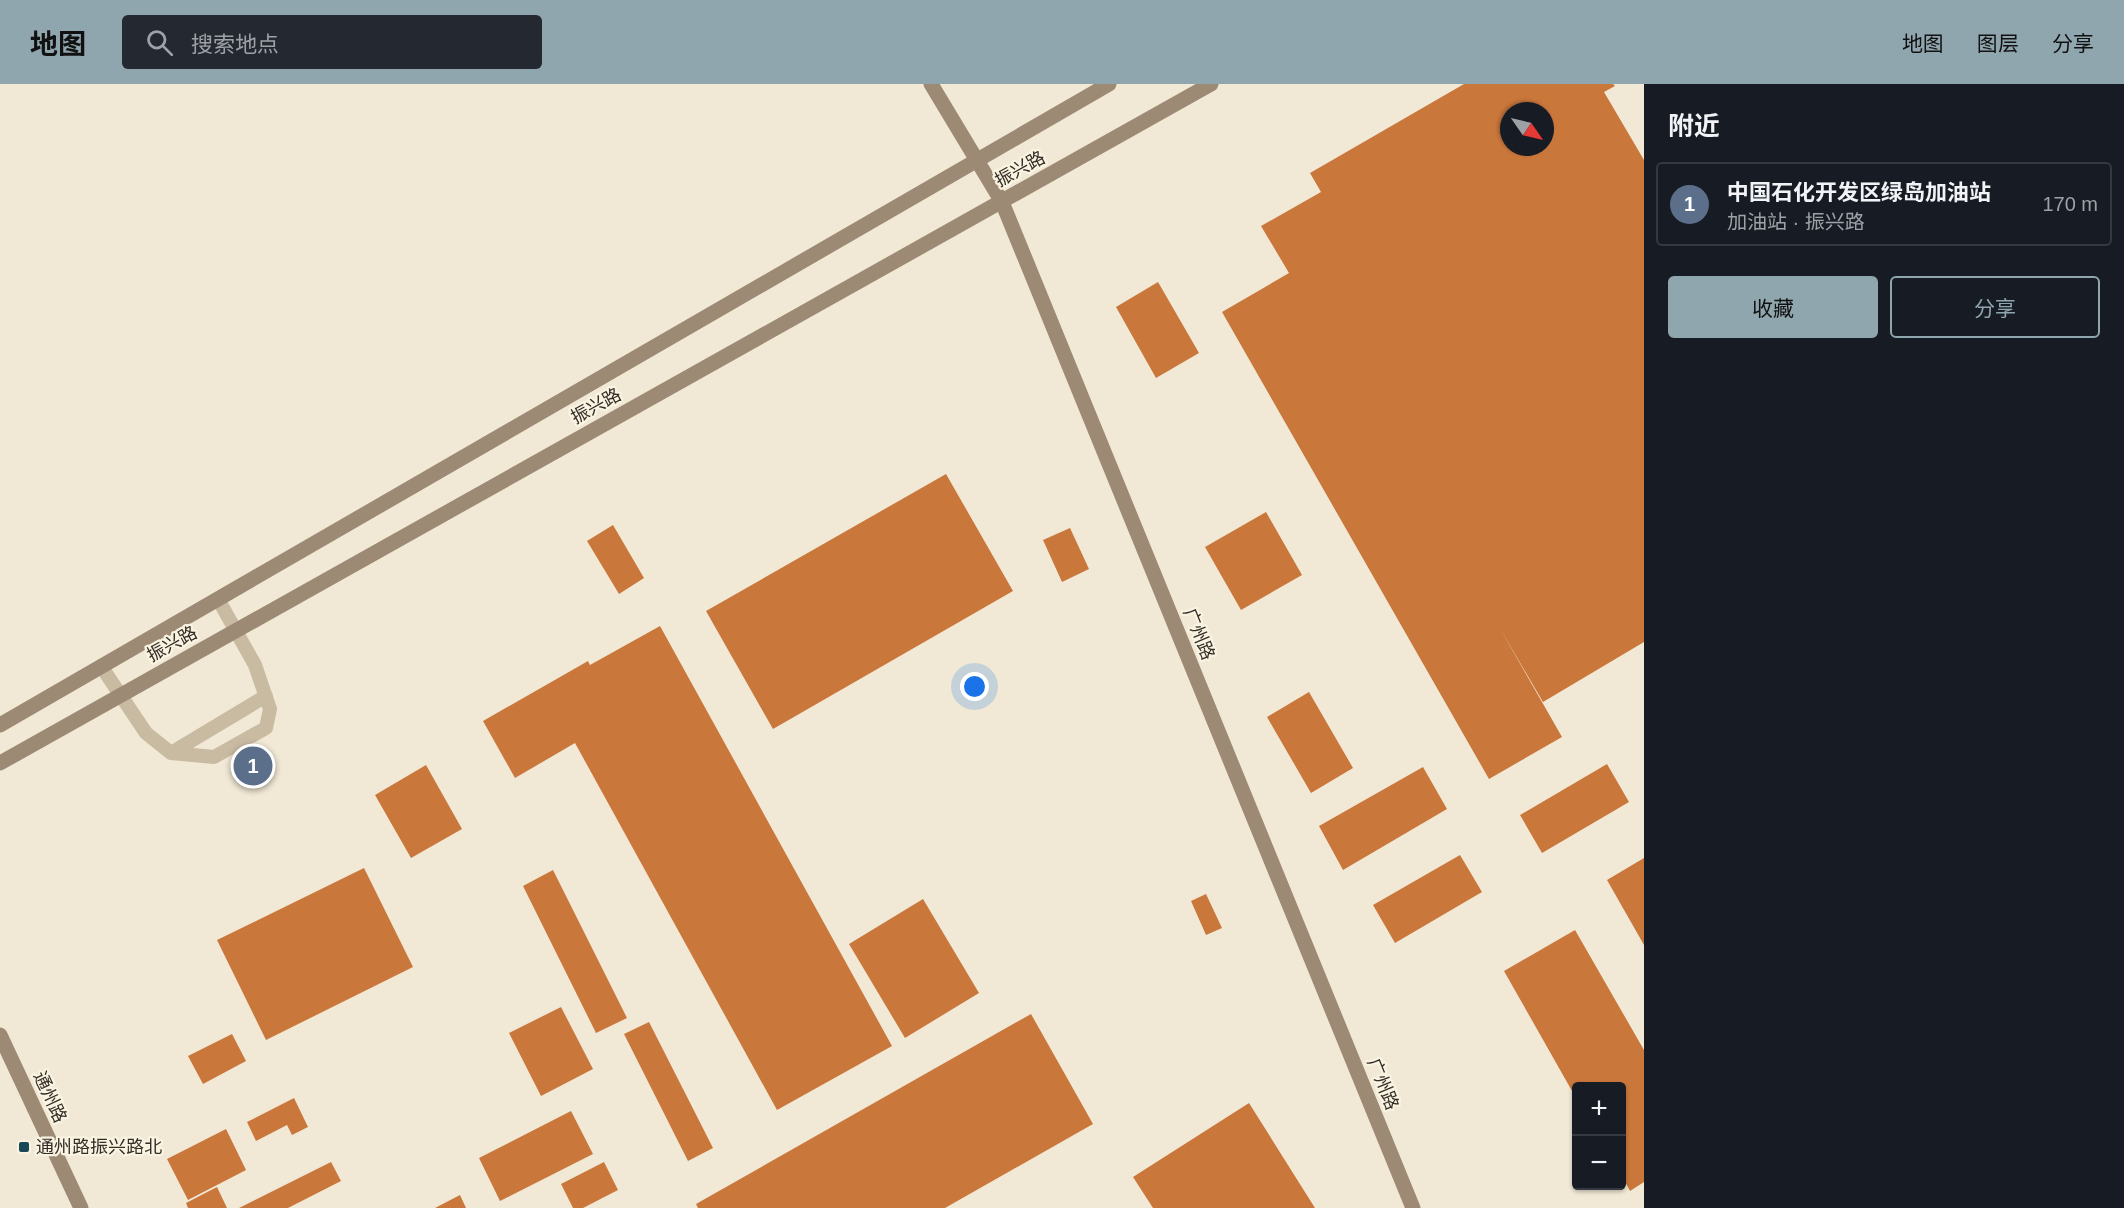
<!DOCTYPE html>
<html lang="zh">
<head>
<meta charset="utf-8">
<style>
  body { margin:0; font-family:Arial,"Noto Sans SC",sans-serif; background:#242831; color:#f1f3f6 }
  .controls { position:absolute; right:18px; bottom:18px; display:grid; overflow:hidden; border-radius:6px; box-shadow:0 2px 4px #0004 }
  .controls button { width:54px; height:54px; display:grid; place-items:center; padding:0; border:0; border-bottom:2px solid #363941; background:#171b24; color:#f1f3f6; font:30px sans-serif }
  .compass { position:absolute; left:1500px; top:18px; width:54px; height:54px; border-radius:50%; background:#171b24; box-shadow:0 2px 4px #0004; rotate:124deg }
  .you { position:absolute; left:975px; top:603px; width:21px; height:21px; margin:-15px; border:4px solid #fff; border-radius:50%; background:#1a73e8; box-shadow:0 0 0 9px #1a73e833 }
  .badge { display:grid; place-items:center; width:39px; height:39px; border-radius:50%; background:#90a6ae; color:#fff; font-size:20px; font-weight:700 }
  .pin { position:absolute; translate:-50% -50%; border:3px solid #fff; box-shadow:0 2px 6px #0006 }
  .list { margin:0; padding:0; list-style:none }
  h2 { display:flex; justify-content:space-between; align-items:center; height:78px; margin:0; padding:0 24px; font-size:26px }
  h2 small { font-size:20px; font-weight:400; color:#9ea1a6 }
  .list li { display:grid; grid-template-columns:39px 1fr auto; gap:18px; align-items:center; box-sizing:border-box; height:84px; margin:0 12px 12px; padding:0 12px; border:2px solid #363941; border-radius:6px }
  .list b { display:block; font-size:22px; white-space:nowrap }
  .list p { margin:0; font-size:20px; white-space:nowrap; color:#9ea1a6 }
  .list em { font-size:20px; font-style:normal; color:#9ea1a6 }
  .actions { display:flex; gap:12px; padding:18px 24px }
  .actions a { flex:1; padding:14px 0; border:2px solid #90a6ae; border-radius:6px; text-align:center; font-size:21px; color:#90a6ae }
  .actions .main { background:#90a6ae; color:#111 }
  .icon { flex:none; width:33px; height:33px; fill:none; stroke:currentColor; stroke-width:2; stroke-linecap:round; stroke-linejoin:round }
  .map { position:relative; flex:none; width:1644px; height:1124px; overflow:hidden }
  header { display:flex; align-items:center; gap:36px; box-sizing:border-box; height:84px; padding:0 30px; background:#90a6ae; color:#111 }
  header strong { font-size:28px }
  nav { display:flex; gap:33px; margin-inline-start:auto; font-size:21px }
  .search { width:420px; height:54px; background:#242831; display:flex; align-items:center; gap:15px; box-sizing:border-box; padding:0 21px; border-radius:6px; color:#9ea1a6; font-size:22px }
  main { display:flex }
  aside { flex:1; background:#171b24 }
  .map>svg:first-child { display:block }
</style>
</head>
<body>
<header>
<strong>地图</strong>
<div class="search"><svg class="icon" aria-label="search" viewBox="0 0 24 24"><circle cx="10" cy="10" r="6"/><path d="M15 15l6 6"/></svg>搜索地点</div>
<nav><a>地图</a><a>图层</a><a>分享</a></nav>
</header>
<main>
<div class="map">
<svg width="1644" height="1124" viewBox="0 0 1644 1124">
  <rect width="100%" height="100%" fill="#f1e9d6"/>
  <!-- building -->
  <path fill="#ca773c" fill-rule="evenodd" d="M1464,0h149l2,2 -11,6 40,68v482l-101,60 -45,-77 64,112 -73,42 -267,-467 67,-39 -28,-47 60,-34 -11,-19zM1509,27h36v36h-36z
    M1158,198l41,71 -43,25 -40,-71z
    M946,390l67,117 -240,138 -67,-118z
    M1266,428l36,63 -61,35 -36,-63z
    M613,441l31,53 -25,16 -32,-53z
    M1070,444l19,41 -27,13 -19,-42z
    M660,542l232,420 -115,64 -202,-367 -60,35 -32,-57 105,-60 2,4z
    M1309,608l44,76 -42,25 -44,-76z
    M1607,680l22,38 -87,51 -22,-38z
    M426,681l36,64 -51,29 -36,-63z
    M1423,683l24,42 -104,61 -24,-44z
    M1460,771l22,37 -87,51 -22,-38z
    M1644,774v87l-37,-65z
    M364,784l49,99 -147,73 -49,-100z
    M553,786l74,148 -31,15 -73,-147z
    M1206,810l16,34 -16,7 -15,-34z
    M923,815l56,94 -74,45 -56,-94z
    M1575,846l69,120v132l-14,9 -8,-15v-90h-46v12l-72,-127z
    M561,923l32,62 -52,27 -32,-63z
    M1031,930l62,110 -148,84h-247l-2,-4z
    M649,938l64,126 -25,13 -64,-127z
    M232,950l14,27 -43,23 -15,-28z
    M294,1014l14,29 -16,8 -5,-10 -31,16 -9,-19z
    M1249,1019l66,105h-162l-20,-31z
    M571,1027l22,43 -93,47 -21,-43z
    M226,1045l20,41 -58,30 -21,-41z
    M331,1078l10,19 -53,27h-49z
    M604,1078l14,28 -35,18h-10l-12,-24z
    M217,1103l10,21h-39l-2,-5z
    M460,1111l6,13h-31z"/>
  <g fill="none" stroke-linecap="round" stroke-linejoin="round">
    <!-- lane -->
    <path stroke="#c9bba2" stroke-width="14" d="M101,582l45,67 25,20 43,4 52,-29 4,-19 -15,-44 -37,-66
      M171,669l95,-57"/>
    <!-- secondary -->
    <path stroke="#9d8a74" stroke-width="15" d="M931,0l71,118 411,1006
      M0,641l1109,-641
      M0,679l1211,-679
      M0,951l81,173"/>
  </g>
  <!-- markers -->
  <rect fill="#194856" stroke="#f9f3e2" stroke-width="2" x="18" y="1057" width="12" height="12" rx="3"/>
  <g text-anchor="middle" stroke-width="4.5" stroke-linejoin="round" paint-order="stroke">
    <!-- street labels -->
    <g font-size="18" fill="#342c25" stroke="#f9f3e2">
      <text transform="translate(1020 85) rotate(-29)" y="6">振兴路</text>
      <text transform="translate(596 322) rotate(-29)" y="6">振兴路</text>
      <text transform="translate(1199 550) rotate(68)" y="6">广州路</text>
      <text transform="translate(172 560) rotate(-29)" y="6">振兴路</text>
      <text transform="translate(1383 1000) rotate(68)" y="6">广州路</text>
      <text transform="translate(50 1013) rotate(65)" y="6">通州路</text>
    </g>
    <!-- poi labels -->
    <g font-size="18" fill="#342c25" stroke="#f9f3e2" text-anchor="start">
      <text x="36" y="1069">通州路振兴路北</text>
    </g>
  </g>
</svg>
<div class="controls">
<button>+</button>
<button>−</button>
</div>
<svg class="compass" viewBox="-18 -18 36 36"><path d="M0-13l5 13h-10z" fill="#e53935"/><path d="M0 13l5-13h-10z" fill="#9ea1a6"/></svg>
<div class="you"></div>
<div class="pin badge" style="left:253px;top:682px;background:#5c6f8a">1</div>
</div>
<aside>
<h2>附近<small></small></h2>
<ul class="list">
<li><span class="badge" style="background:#5c6f8a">1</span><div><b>中国石化开发区绿岛加油站</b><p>加油站 · 振兴路</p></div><em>170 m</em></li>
</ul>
<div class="actions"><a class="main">收藏</a><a>分享</a></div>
</aside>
</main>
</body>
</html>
